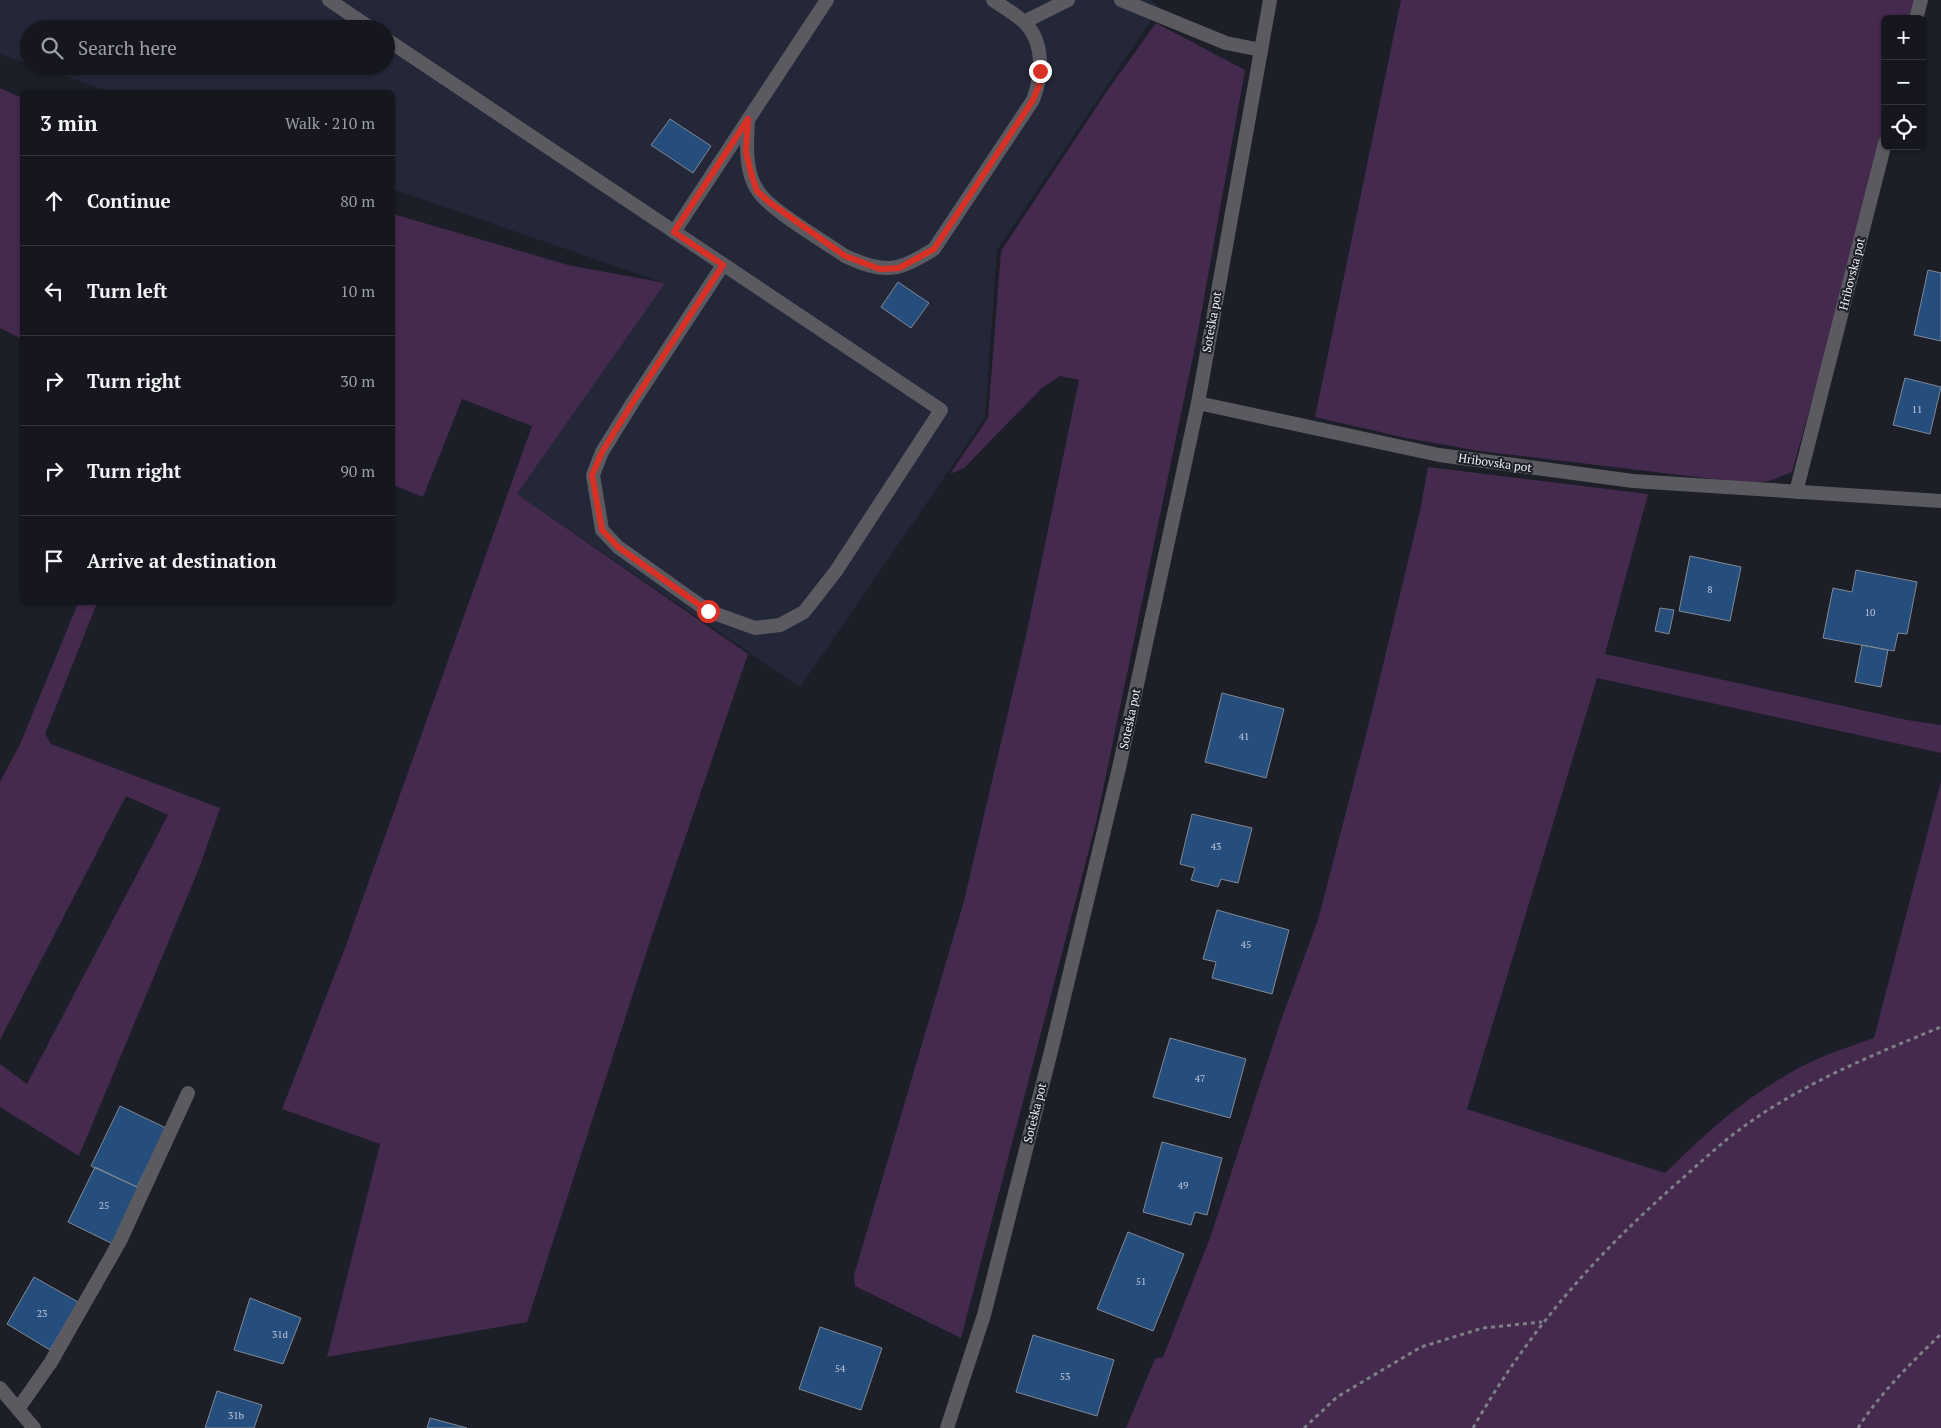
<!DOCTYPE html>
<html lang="en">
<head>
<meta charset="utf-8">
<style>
  body { margin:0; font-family:"PT Serif",serif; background:#22232b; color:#f1f3f6 }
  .controls { position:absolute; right:15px; top:15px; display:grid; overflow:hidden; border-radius:8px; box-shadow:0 1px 4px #0004 }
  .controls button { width:45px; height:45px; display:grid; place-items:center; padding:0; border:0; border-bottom:1px solid #34353c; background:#15161e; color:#f1f3f6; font:25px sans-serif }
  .stop { position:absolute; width:15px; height:15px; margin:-11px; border:4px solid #d93025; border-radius:50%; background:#fff }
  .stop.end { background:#d93025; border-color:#fff; box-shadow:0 1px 5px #0008 }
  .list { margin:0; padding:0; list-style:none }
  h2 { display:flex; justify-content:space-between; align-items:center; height:65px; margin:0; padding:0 20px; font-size:21px }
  h2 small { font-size:16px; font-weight:400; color:#9d9fa4 }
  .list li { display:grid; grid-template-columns:32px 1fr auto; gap:15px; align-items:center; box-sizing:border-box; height:90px; padding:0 20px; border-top:1px solid #34353c }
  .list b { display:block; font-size:19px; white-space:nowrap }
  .list em { font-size:16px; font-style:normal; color:#9d9fa4 }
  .icon { flex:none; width:28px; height:28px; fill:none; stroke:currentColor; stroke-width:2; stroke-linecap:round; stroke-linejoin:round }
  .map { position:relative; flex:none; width:1941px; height:1428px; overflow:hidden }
  .search { position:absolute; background:#15161e; box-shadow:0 1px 4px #0004; left:20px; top:20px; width:375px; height:55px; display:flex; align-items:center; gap:12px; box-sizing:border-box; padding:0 18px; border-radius:28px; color:#9d9fa4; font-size:19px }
  .panel { position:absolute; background:#15161e; box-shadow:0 1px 4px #0004; left:20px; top:90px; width:375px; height:515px; border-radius:8px }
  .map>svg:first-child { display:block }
</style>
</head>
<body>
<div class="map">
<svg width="1941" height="1428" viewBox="0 0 1941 1428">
  <rect width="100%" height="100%" fill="#1c1e28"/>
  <!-- built -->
  <path fill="#242737" d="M0,0h1150l10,7 -163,243 -12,168 -185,269 -283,-193 147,-211 -271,-94 -1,-97h-281l-76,-26h351v-37h-357v35l-29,-10z"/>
  <!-- green -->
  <path fill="#442a4d" d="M1401,0h514l-4,19h-26v104l-57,220 -36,129 -23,9 -22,2 -268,-32 -73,-13 -91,-21z
    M1156,23l89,47 -48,267 -101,486 -135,515 -106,-52 -1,-11 110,-374 63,-270 52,-251 -19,-4 -18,12 -78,80 -14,6 38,-56 13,-167 106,-160z
    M0,88l22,10v241l-22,-11z
    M393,214l175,51 97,18 -148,211 231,160 -96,281 -125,387 -200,35 53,-213 -98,-35 63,-161 187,-522 -70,-27 -39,98 -30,-12z
    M1428,467l220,27 -43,160 302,66 34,5v28l-344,-75 -130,431 198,64c48,-47 90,-85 152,-114 18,-8 38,-14 57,-21l67,-257v647h-815l29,-69 8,-2 47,-119 70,-215 38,-103 52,-201 50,-208z
    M78,603h19l-52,131 6,10 169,64 -20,58 -121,290 -79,-49v-43l27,20 141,-269 -42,-19 -126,244v-258l21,-40z"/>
  <!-- building -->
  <path fill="#264e7d" stroke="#808994" d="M670,119l41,27 -18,27 -42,-28z
    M1928,270l13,3v68l-27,-6z
    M898,282l31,21 -18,25 -30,-21z
    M1905,378l36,9 -11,47 -37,-9z
    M1690,556l51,11 -11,54 -51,-10z
    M1856,570l61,12 -10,52 -9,-1 -4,18 -71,-13 10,-50 19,4z
    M1660,608l14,2 -5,24 -14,-3z
    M1862,645l26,5 -7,37 -26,-5z
    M1222,693l62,16 -18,69 -61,-16z
    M1192,814l60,14 -14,55 -17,-4 -3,8 -27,-7 4,-12 -15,-4z
    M1217,910l72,20 -17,64 -60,-16 4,-16 -13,-3z
    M1170,1038l76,21 -16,59 -77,-21z
    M120,1106l46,22 -29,59 -46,-21z
    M1162,1142l60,16 -15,57 -12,-3 -4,13 -48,-13z
    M95,1167l44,21 -26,56 -45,-22z
    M1128,1232l56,22 -31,77 -56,-22z
    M34,1277l44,25 -28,48 -43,-26z
    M250,1298l51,20 -18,46 -49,-14z
    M820,1327l62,21 -21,62 -62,-21z
    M1033,1335l81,25 -17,56 -81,-24z
    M217,1391l45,14 -8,23h-49z
    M430,1418l37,10h-40z"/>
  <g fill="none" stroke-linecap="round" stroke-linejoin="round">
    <!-- path -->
    <path stroke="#7d7f88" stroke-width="3" stroke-dasharray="4 4" stroke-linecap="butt" d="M1304,1428l33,-31 84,-50 62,-19 59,-6
      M1473,1428c57,-100 125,-176 211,-251 18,-16 36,-33 55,-47 60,-45 133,-75 202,-103
      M1858,1428c23,-36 53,-65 83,-94"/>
    <!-- service -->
    <path stroke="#5b5a60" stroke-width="14" d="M329,0l43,29
      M1121,0l105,43 35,7
      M1024,22l44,-22
      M386,39l555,371 -105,161 -32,41 -24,13 -25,3 -47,-17 -90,-64 -16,-17 -9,-55 9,-23 31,-50 90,-137
      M748,119c-1,23 -4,52 10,72 13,20 66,50 87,65 40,18 52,16 89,-7l99,-149c9,-24 12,-57 -8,-77 -9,-9 -22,-16 -32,-23
      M674,232l153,-232
      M18,1409l33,-47 69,-121 68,-148"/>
    <!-- minor -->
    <path stroke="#5b5a60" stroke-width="14" d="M1916,19l5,-19
      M1198,403l241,52 194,26 308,20
      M1796,492l89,-349
      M0,1388l34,40
      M947,1428l37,-113 68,-268 67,-279 79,-365 72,-403"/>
  </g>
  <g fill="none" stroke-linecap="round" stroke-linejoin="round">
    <!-- route -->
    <path stroke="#d93025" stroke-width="6" d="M708,611l-90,-64 -16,-17 -10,-55 10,-23 31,-50 90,-137 -49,-33 74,-113 -2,33 5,21 6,18 12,11 76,54 35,13 19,-1 35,-19 99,-149 6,-14 1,-15"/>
  </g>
  <g text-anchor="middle" stroke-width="4" stroke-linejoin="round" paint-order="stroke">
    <!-- number labels -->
    <g font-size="10" fill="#bcc7d8">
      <text x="1917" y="413">11</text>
      <text x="1710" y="593">8</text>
      <text x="1870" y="616">10</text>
      <text x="1244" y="740">41</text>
      <text x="1216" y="850">43</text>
      <text x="1246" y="948">45</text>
      <text x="1200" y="1082">47</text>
      <text x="1183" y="1189">49</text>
      <text x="104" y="1209">25</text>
      <text x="1141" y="1285">51</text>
      <text x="42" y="1317">23</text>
      <text x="280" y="1338">31d</text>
      <text x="840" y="1372">54</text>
      <text x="1065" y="1380">53</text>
      <text x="236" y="1419">31b</text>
    </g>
    <!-- street labels -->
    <g font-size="12" fill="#eeeff7" stroke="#1c1e28">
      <text transform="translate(1852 274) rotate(-76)" y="4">Hribovska pot</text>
      <text transform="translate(1212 322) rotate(-80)" y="4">Soteška pot</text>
      <text transform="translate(1495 463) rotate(8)" y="4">Hribovska pot</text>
      <text transform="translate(1130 719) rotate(-78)" y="4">Soteška pot</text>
      <text transform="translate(1035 1113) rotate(-76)" y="4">Soteška pot</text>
    </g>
  </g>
</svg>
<div class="controls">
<button>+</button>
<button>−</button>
<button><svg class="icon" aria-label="locate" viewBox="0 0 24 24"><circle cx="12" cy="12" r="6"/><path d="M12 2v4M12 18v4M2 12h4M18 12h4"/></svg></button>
</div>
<div class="stop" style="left:708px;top:611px"></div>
<div class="stop end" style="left:1040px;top:71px"></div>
<div class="search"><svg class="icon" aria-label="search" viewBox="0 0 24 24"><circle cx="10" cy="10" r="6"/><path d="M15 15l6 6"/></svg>Search here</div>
<section class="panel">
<h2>3 min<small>Walk · 210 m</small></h2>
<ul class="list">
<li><svg class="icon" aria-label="ahead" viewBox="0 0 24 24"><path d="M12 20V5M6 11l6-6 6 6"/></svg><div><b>Continue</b></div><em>80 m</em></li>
<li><svg class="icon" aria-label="left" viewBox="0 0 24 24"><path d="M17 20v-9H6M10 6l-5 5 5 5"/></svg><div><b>Turn left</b></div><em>10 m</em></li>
<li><svg class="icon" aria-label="right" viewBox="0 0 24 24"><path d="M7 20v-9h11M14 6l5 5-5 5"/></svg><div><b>Turn right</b></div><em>30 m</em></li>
<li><svg class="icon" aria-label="right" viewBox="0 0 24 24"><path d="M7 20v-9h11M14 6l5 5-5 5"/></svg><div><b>Turn right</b></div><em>90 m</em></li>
<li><svg class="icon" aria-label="arrive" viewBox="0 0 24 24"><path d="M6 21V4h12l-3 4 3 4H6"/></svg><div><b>Arrive at destination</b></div></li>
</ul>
</section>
</div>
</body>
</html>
